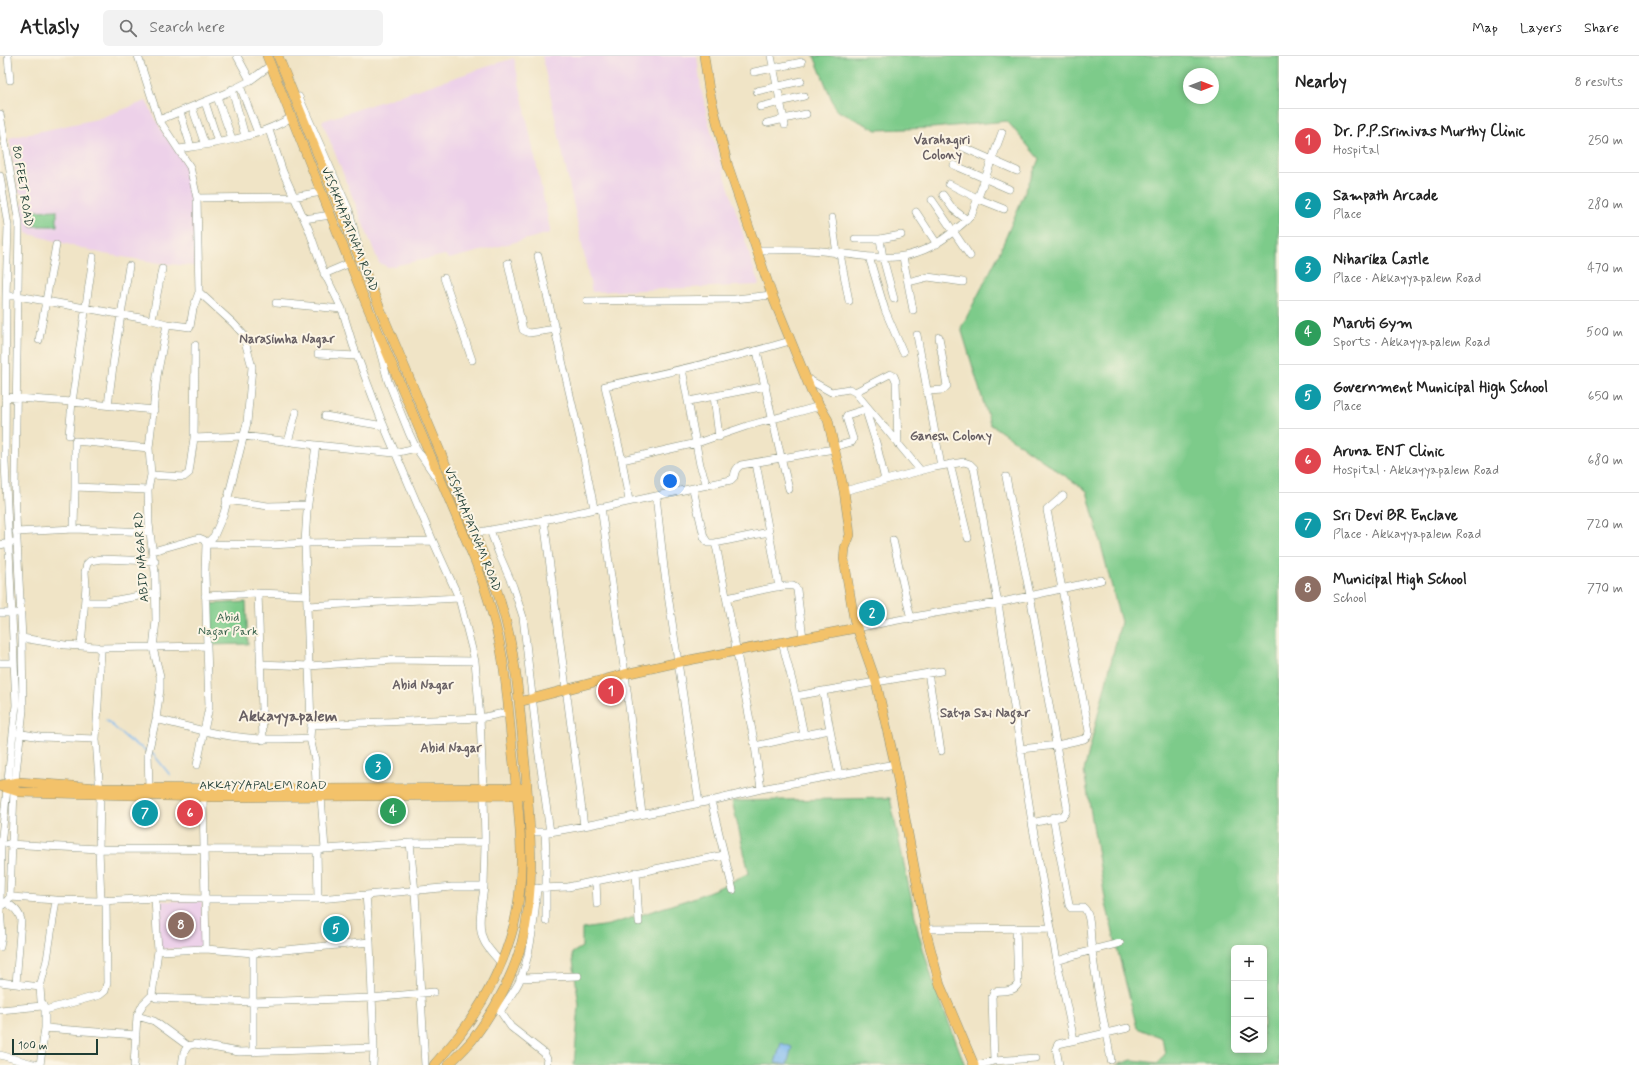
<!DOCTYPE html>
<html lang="en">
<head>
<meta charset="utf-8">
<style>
  body { margin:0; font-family:Mynerve,sans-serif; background:#f2f2f2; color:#222 }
  .controls { position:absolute; right:12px; bottom:12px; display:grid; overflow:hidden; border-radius:6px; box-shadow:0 2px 6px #0003 }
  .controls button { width:36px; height:36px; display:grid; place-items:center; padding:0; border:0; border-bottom:1px solid #e0e0e0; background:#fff; color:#222; font:20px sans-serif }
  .compass { position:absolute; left:1183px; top:12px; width:36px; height:36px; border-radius:50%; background:#fff; box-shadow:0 2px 6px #0003; rotate:90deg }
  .scale { position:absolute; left:12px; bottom:10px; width:86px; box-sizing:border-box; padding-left:4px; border:2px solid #1f3d34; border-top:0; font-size:11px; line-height:14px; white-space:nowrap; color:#1f3d34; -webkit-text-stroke:3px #fcf5e5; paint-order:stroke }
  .you { position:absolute; left:670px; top:425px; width:14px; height:14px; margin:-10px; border:3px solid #fff; border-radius:50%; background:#1a73e8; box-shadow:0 0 0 6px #1a73e833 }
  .badge { display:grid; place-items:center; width:26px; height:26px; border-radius:50%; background:#1f6fb2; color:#fff; font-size:13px; font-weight:700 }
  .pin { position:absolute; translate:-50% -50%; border:2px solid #fff; box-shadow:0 1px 4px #0006 }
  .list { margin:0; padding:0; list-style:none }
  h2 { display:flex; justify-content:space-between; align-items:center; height:52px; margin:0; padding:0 16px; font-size:17px }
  h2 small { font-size:13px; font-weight:400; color:#767676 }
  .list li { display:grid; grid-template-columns:26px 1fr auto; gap:12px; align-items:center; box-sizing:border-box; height:64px; padding:0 16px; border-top:1px solid #e0e0e0 }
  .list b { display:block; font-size:15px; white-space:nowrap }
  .list p { margin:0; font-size:13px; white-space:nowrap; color:#767676 }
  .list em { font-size:13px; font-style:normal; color:#767676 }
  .icon { flex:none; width:22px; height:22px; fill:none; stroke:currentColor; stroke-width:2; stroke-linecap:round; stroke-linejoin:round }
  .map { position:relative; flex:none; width:1279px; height:1009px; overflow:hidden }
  header { display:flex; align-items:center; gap:24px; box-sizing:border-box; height:56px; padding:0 20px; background:#fff; border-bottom:1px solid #e0e0e0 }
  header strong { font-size:19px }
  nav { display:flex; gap:22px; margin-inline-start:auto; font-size:14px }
  .search { width:280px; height:36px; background:#f2f2f2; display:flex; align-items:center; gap:10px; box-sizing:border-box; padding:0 14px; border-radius:6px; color:#767676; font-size:15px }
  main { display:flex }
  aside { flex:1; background:#fff }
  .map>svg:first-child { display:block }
</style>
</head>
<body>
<header>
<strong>Atlasly</strong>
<div class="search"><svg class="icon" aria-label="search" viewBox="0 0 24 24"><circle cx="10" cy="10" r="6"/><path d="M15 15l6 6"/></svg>Search here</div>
<nav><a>Map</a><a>Layers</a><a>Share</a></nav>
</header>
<main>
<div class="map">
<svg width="1279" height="1009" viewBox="0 0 1279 1009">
  <rect width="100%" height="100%" fill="#fcf5e5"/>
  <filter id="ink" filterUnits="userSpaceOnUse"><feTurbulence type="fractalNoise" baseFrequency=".025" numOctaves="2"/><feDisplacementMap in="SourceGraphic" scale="8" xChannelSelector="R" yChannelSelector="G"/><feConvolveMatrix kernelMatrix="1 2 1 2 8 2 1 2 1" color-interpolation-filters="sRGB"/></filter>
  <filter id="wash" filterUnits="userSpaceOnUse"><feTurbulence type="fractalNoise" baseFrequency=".012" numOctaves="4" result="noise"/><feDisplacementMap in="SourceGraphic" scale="16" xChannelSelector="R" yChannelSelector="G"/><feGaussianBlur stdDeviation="0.9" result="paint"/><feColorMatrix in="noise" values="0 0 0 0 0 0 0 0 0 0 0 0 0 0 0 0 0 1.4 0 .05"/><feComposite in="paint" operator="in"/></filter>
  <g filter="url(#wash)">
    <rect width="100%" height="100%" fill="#f0e4c6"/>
    <!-- built -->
    <path fill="#edd1e9" d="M542,0h155l4,32 8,36 50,161 -167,7z
      M514,2l36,171v4l-101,26 -4,-4 -57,12 -9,-4 -57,-142z
      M146,45l16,30 23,33 9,33 1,69 -28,-2 -63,-10 -78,-21 -5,-27 4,-4 -2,-8 -4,-2 -10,-54 88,-19z
      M157,845h45l2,47 -44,1z"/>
    <!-- green -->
    <path fill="#7dcb8a" stroke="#4e845f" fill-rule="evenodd" d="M814,0h465v1009h-163l16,-5 26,3 7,-9 -3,-16 -25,-10 -31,-124 -22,-133 37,-149 -34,-131 -97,-67 -29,-96 36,-70 42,-99 -32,-38 -75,7 -55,2 -41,-20zM1189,18h24v24h-24zM1234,892h30v102h-30z
      M57,154v16h-26v-15z
      M246,546l2,42 -39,1v-41z
      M890,742l29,137 14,46 32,84h-391l5,-60 -7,-52 10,-6v-18l27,-4 81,-26 28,-11 31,-15 -17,-72z"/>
    <!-- water -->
    <path fill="#7eb9f0" stroke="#4e7b92" d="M781,987l11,4 -5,18 -12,-2z"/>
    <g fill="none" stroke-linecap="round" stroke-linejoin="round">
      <!-- stream -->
      <path stroke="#7eb9f0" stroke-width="1.5" d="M106,664l24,21 17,10
        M150,697l4,2 16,20"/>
    </g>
  </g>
  <g filter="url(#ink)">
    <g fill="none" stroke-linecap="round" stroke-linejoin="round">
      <defs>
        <path id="minor" d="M8,0l2,24
          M237,0l13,24
          M771,0l14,69
          M754,16l48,-10
          M240,30l18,47
          M232,33l13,47
          M757,35l44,-10
          M217,41l15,42
          M299,41l50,113 11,43
          M205,46l13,40
          M192,51l13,38
          M760,51l44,-11
          M180,56l11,35
          M0,58l19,109 -4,264 2,54 5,97 1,72 -9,80 -4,107 -6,7 -4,3
          M159,64l67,-27 22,-11 23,-17
          M767,67l39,-9
          M269,74l14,42 26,58 14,40 19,39 11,36 28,74 52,122
          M958,89l59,26
          M179,93c38,-6 79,-11 113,-32
          M954,109l55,24
          M0,120l8,50 -2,70 -1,166 11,243 -15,140 -1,56
          M949,128l30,15 25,10
          M943,139l10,14 14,11
          M197,142l95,-1 30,-5
          M932,144l38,56
          M916,156l21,32
          M832,162l5,36
          M304,163l27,-4
          M855,183h25l21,-4
          M880,183l3,19 11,41
          M758,194c21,0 43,-1 64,1 50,5 84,18 128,-17 7,-6 16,-12 22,-20l30,-82
          M840,198l9,47
          M538,200l43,187 13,65
          M869,201l16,53 18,42
          M903,201l10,53
          M508,207l15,67 6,3 27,-4
          M324,218l26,-11
          M444,222l28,82
          M908,226l20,-5 35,5
          M6,240h12l134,24 15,4 23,3 3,-18 6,-17 -2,-94 -7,-31 -31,-47 -21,-64
          M587,245l148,-2 37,-4
          M276,247l66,6
          M152,264l10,-51
          M375,277l13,48 21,52 7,15 22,32
          M917,279l24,131
          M39,284l17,-95
          M757,295l24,106 8,32
          M318,298l39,2
          M682,313l18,96 7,20
          M806,322l25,14 18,-3 6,3 66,79
          M928,335l15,-1 4,-4 -8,-49
          M855,336l35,-18 4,2 2,5 2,63
          M714,340l5,41
          M5,341l67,5 82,8
          M689,345l77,-15
          M108,349l6,-47 15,-92
          M325,360l59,10
          M69,379l3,-33 21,-145
          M288,386l8,-30
          M316,389l78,8 22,-5
          M834,391l18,-5 1,-3 -7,-22 1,-2 16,-5 3,1 11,35 8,34
          M622,404l75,-17 50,-17 73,-20
          M756,407l13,69
          M950,408l18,74
          M151,419l33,2 5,-4 5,-35 1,-93
          M1006,421l24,118 37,212 -1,5 -3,4 -31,7
          M75,431v-46l74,7
          M693,433l11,48 4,6h7l2,7 38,196 6,43
          M148,434l-73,-3 -1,42 76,3
          M844,435l91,-24 29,-5 6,2 4,4 24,135 34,220 25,138 17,79
          M656,440l8,72 35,235
          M226,444l42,6 40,-1
          M629,445l-7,-41 -17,-74c62,-13 124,-27 185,-45
          M601,451l24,167 17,140
          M544,464l40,306
          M490,474l9,24 14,32 10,31 15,131 12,84
          M16,476l58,-3
          M474,477l60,-11 197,-42 3,-3c1,-6 2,-9 7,-12l93,-16
          M893,484l18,79
          M715,487l54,-11 10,55
          M0,489l12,-3
          M153,495l46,-13 5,2 2,4 8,-8 10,-23 23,-90 5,-56 -9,-33 -10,-11 -34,-31
          M205,540l53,-3
          M727,542c15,-3 53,-14 66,-12 3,1 3,2 4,4l6,48
          M85,546h21l49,-9
          M307,550l-2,-63 128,-2 26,57
          M0,557h16
          M856,572l79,-15 63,-10 103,-23
          M22,582l43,7 32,2 4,4 -5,88 4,55 -1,55 218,1
          M81,590l5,-60 -1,-14 2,-8 3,-3 11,-2 54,2
          M99,592l108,-2 -2,-74 1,-28 65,1 34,-2 2,-32 9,-66 -73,-9 -49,2
          M0,607h14
          M260,608l49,2 -2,-60 152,-8 16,63
          M928,617l13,78
          M823,635l118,-20
          M796,640l27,-5 7,39
          M156,663l48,12 5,-24 -2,-61
          M311,669l-2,-59 85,-6 81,1 5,57 3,70
          M17,677l23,4 56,2
          M804,679l26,-5 9,45
          M263,684l-5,-147 49,2
          M755,690l49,-11 -8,-39 -14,-54
          M1021,693l36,-4 27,-6 4,-3 1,-5 -42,-221 16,-14
          M197,709l7,-34c39,9 66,9 106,7
          M149,732l-1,-35 8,-34 4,-30v-13l-7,-28 3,-27 -1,-49 -6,-48 -1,-34 3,-15 -2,-27 8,-72 10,-52
          M203,741l2,102h113l-1,-49h4
          M711,745l22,89
          M1053,761l16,88 2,3h13c7,7 6,23 7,33 4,40 13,80 20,119
          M530,776h20l34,-6 127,-25 50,-12 134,-25
          M545,776l1,22v67
          M410,787l75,-1 -1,-46
          M8,788l91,5 2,52
          M636,816l3,50
          M484,831c-2,18 -8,40 1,56 4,7 10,13 16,20
          M541,832l27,-1 28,-6
          M366,839l86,-8h32l1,-45
          M10,841l46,3 -9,60 -7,27 1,14 4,9v18l91,7
          M155,842l50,1 1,50 47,4v99
          M318,843l48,-4 4,47 4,106 -1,17
          M56,844l45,1 54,-3 3,53 -6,44 -9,9 -6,12 -3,49
          M6,846c7,5 13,9 15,18l-5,64
          M597,848l-1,-23 128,-26
          M0,852l2,28 -2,11
          M926,873l125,-1
          M158,895l48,-2
          M253,897l117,-11
          M1057,905l35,-11 28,-7
          M520,922l58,-2
          M0,926l40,5
          M152,939l4,3 96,4 120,-4 62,-6
          M498,952l13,19 33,26 3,6 -1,6
          M0,954l42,-4
          M45,954l55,-15 5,-4 2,-8 -1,-83
          M501,954c6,-9 13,-18 18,-28 12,-25 16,-67 18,-94
          M137,960l17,5 34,25
          M0,999l37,10
          M994,1005l-2,-64 2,-5c9,-2 19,1 24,-8l-2,-56
          M40,1009l5,-37
          M182,1009l2,-13 4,-6 7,-2 44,8 135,-4
          M425,1009l-10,-173 -5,-49 -85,6 -4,-52 -5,-14 -1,-23 -5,-22 1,-13 169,-7 29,-6
          M978,1009l16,-4 42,-3
          M1059,1009l-3,-17 2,-4 70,-16"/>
        <path id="major" d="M267,0l96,240 113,267c10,27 18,54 24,82 8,39 9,80 14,120 5,52 13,108 0,160 -10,38 -29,76 -53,108 -8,11 -18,21 -27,32
          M278,0l96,238 112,267c5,14 11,28 15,43 17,54 19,114 25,170 4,55 10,114 -4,168 -9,34 -28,69 -49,97 -7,9 -17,18 -25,26
          M704,0l5,34 19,76 44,129 40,98 16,27 16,71 5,35 1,9 -5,13 -1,11 10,60 22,63 19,82 32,172 13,49 34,80
          M519,646l106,-28 54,-12 177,-34
          M0,729l19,-3 81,6 218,1 204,-1
          M0,730l19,6 184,5 319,-2"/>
      </defs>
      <!-- minor casing -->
      <use href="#minor" stroke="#88907d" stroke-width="8"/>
      <!-- major casing -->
      <use href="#major" stroke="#88907d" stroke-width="10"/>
      <!-- minor -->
      <use href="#minor" stroke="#fff" stroke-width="7"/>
      <!-- major -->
      <use href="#major" stroke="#f3c26a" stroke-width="9"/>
    </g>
  </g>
  <g text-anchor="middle" stroke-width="4" stroke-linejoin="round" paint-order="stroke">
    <!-- street labels -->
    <g font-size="12" fill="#1f3d34" stroke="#fcf5e5">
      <text transform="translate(23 130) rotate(81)" y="4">80 FEET ROAD</text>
      <text transform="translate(350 173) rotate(68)" y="4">VISAKHAPATNAM ROAD</text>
      <text transform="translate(473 473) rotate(68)" y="4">VISAKHAPATNAM ROAD</text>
      <text transform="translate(141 501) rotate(-94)" y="4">ABID NAGAR RD</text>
      <text x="263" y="733">AKKAYYAPALEM ROAD</text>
    </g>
    <!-- park labels -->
    <g font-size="12" fill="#36604a" stroke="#fcf5e5">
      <text x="228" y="565">Abid<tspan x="228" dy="14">Nagar Park</tspan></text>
    </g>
    <!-- neighbourhood labels -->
    <g font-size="13" font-weight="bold" fill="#686064" stroke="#fcf5e5">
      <text x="942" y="88">Varahagiri<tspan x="942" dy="15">Colony</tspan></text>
      <text x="287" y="287">Narasimha Nagar</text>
      <text x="951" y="384">Ganesh Colony</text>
      <text x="423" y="633">Abid Nagar</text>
      <text x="985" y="661">Satya Sai Nagar</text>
      <text x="451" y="696">Abid Nagar</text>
    </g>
    <!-- district labels -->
    <g font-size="16" font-weight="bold" fill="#686064" stroke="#fcf5e5">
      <text x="288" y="665">Akkayyapalem</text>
    </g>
  </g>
</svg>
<div class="controls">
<button>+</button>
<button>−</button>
<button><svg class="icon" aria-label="layers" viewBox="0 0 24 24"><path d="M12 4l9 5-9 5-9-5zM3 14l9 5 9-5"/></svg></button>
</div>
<svg class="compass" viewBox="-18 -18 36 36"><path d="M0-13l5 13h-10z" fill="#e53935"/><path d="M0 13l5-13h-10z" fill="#767676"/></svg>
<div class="scale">100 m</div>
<div class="you"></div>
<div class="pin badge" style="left:611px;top:635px;background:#e0444e">1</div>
<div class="pin badge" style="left:872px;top:557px;background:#0f9aa8">2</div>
<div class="pin badge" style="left:378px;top:711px;background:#0f9aa8">3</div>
<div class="pin badge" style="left:393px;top:755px;background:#2e9e5b">4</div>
<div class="pin badge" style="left:336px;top:873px;background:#0f9aa8">5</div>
<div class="pin badge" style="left:190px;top:757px;background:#e0444e">6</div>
<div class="pin badge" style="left:145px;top:757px;background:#0f9aa8">7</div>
<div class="pin badge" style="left:181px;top:869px;background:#8d6e63">8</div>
</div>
<aside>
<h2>Nearby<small>8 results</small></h2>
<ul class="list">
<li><span class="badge" style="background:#e0444e">1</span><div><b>Dr. P.P.Srinivas Murthy Clinic</b><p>Hospital</p></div><em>250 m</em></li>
<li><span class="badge" style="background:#0f9aa8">2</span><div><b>Sampath Arcade</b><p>Place</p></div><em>280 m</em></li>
<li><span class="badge" style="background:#0f9aa8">3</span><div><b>Niharika Castle</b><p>Place · Akkayyapalem Road</p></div><em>470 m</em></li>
<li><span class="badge" style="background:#2e9e5b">4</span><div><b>Maruti Gym</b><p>Sports · Akkayyapalem Road</p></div><em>500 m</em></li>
<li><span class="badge" style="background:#0f9aa8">5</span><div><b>Government Municipal High School</b><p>Place</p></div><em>650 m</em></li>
<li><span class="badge" style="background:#e0444e">6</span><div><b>Aruna ENT Clinic</b><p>Hospital · Akkayyapalem Road</p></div><em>680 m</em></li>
<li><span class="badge" style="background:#0f9aa8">7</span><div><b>Sri Devi BR Enclave</b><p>Place · Akkayyapalem Road</p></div><em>720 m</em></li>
<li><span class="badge" style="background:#8d6e63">8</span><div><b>Municipal High School</b><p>School</p></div><em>770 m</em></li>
</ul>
</aside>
</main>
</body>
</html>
